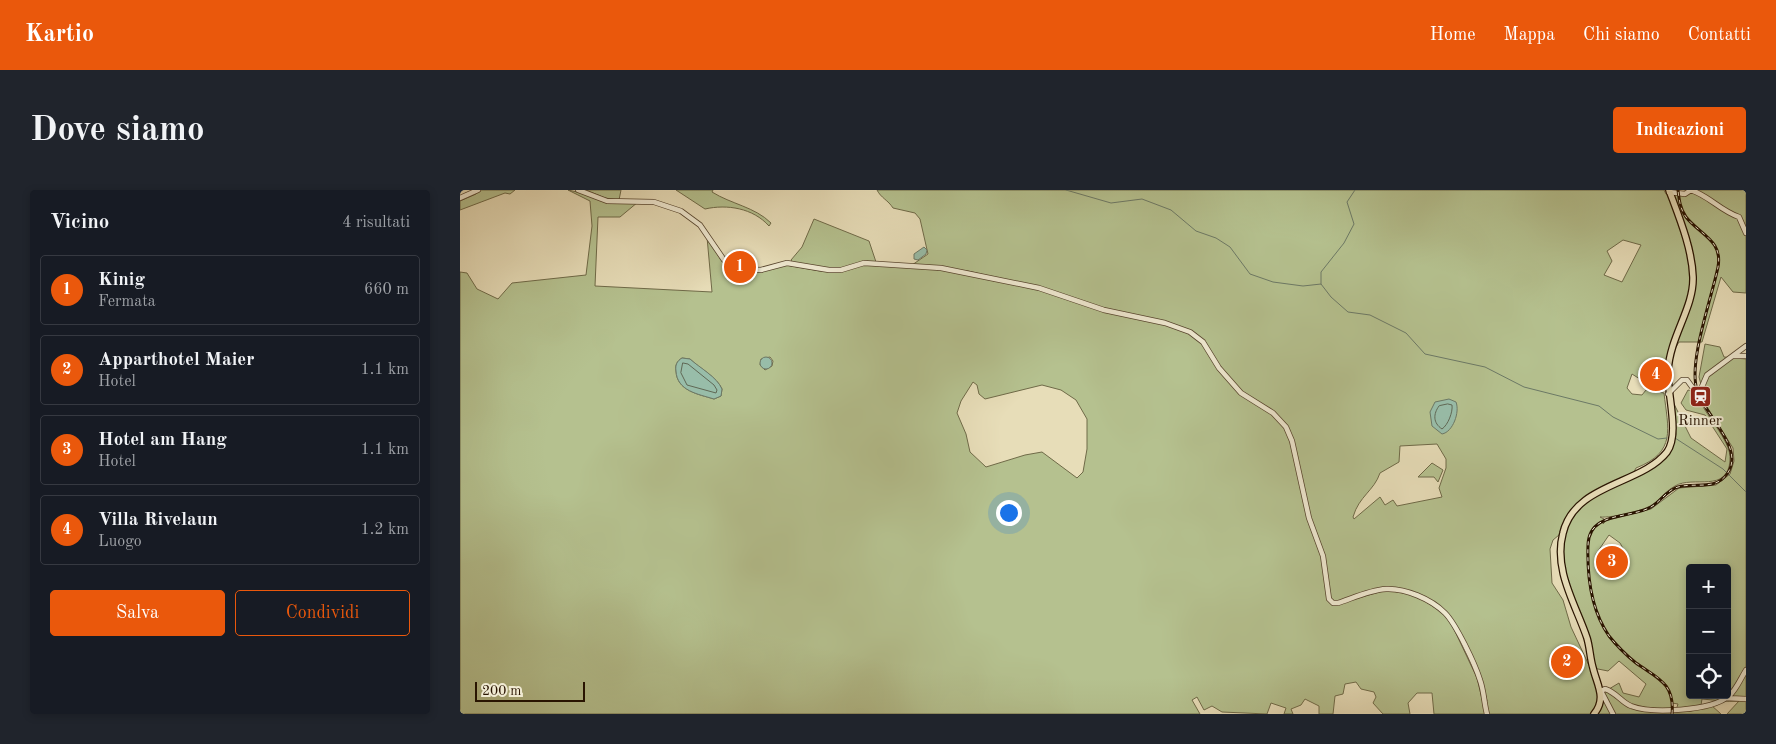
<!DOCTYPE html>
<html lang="it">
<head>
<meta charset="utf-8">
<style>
  body { margin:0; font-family:"Old Standard TT",serif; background:#20242c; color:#f1f3f6 }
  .controls { position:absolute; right:15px; bottom:15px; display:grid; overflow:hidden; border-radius:5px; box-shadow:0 2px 8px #0003 }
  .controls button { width:45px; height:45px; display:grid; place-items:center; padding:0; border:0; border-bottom:1px solid #363941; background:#171b24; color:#f1f3f6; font:25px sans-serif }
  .scale { position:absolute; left:15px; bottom:12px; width:110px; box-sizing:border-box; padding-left:5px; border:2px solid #291401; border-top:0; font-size:14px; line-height:18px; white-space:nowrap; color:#291401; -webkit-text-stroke:4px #efe9d1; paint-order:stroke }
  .you { position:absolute; left:548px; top:322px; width:18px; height:18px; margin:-12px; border:4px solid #fff; border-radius:50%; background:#1a73e8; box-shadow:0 0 0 8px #1a73e833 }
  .badge { display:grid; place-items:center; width:32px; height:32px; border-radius:50%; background:#ea580c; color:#fff; font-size:16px; font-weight:700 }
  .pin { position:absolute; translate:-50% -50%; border:2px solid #fff; box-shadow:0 1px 5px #0006 }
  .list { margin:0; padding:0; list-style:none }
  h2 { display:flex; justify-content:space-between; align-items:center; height:65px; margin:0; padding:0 20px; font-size:21px }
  h2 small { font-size:16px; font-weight:400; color:#9ea1a6 }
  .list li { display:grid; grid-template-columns:32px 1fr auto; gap:15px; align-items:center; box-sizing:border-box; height:70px; margin:0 10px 10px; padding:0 10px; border:1px solid #363941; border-radius:5px }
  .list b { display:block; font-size:19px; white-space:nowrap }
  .list p { margin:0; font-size:16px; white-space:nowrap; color:#9ea1a6 }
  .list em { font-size:16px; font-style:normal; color:#9ea1a6 }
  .actions { display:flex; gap:10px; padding:15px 20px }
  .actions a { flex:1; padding:11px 0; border:1px solid #ea580c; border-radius:5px; text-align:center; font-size:18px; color:#ea580c }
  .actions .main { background:#ea580c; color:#fff }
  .icon { flex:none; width:28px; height:28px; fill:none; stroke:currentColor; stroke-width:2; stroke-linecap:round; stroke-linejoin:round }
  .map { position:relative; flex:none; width:1286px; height:524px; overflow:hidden; border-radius:5px }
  header { display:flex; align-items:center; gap:30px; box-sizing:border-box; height:70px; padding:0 25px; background:#ea580c; color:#fff }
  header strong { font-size:24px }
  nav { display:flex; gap:28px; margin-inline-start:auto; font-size:18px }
  .intro { display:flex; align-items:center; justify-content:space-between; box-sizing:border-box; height:120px; padding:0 30px }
  h1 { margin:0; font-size:35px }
  .button { padding:12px 22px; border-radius:5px; background:#ea580c; color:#fff; font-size:18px; font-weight:700 }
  main { display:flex; gap:30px; padding:0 30px }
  aside { flex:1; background:#171b24; border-radius:5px; box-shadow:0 2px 8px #0003 }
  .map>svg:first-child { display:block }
</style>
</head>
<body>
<header>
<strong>Kartio</strong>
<nav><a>Home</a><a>Mappa</a><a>Chi siamo</a><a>Contatti</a></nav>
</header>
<div class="intro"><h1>Dove siamo</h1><a class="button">Indicazioni</a></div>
<main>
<aside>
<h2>Vicino<small>4 risultati</small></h2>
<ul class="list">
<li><span class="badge">1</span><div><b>Kinig</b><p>Fermata</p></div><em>660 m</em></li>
<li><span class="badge">2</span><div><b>Apparthotel Maier</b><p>Hotel</p></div><em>1.1 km</em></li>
<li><span class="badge">3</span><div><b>Hotel am Hang</b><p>Hotel</p></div><em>1.1 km</em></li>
<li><span class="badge">4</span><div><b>Villa Rivelaun</b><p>Luogo</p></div><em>1.2 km</em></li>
</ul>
<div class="actions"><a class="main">Salva</a><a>Condividi</a></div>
</aside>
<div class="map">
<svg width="1286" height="524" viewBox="0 0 1286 524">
  <rect width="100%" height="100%" fill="#e7ddb8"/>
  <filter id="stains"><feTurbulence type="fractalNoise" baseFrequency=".004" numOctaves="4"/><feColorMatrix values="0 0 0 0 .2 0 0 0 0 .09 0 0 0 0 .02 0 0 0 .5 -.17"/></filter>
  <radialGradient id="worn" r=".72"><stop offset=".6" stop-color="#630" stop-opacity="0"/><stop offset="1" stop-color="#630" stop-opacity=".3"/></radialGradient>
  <!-- green -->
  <path fill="#b5c18f" stroke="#6f6a48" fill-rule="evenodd" d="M20,0h35l-5,4 -5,-1 -45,17v-9l16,-7z
    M108,0l18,4 21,9 31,-1 -18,15h-22l-3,69 117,6 -5,-55 14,23 19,10 12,2 34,-7 34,6h21l23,-7 77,5 98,20 65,22 61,13 24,9 14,9 15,26 22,25 33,20 13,14 6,14 16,77 14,38 6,43 10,5 48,-14 23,4 16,7 19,13 8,11 25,53 6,25 4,-2c-4,-20 -27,-75 -42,-89 -13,-13 -37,-24 -56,-24 -17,0 -35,9 -51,14l-8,-3 -7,-43 -14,-38 -16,-78 -6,-14 -14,-14 -32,-20 -22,-25 -16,-25 -13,-11 -14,-5 -72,-16 -65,-22 -71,-17 -56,-6 16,-11 -8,-35 -5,-6 -22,-5c-5,-8 -12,-10 -16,-18h787l2,4 26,-4h54v103l-13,-1 -12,-15 -19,65h-23l-15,25 -16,-1 -5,15 -11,-7 -5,14 5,6 10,1 4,-5 18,3c4,36 13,59 -28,75l-2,4 -38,18 -21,16 -8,9 -8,20 -6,5 -3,9 2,34 11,17 8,27 30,64h9l20,15 13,3 48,2 20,-6 10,9h-287l-2,-21h-15l-9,10 2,11h-27l-10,-11 3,-6 -2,-5 -13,-3 -5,-7 -11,2 -2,10 -8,2 -2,18h-14v-8l-14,-7 -4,6 -10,4 2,5h-9l2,-6 -15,-5 -4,11 -45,-2 -10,-6 -8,4 -7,-13 -5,3 8,14h-740v-442l7,1 10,16 21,10 14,-16 74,-8 6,-49 -2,-25zM1163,50l18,5 -19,37 -18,-7 8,-14 -5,-10zM310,167l3,4 -1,5 -7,4 -5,-5 1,-6zM222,168l8,1c9,9 27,18 32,30l-1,7 -7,3c-16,-5 -37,-8 -38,-28 -1,-6 1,-10 6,-13zM513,192l4,3 2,9 6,5 57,-14 19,5 15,10 11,19v30l-4,23 -6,6 -35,-26 -17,3 -39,12 -16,-15 -4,-18 -9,-21 4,-12zM977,254l9,15v9l-7,20 3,9 -45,9 -4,-6 -8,5 -5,-8 -26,22 -1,-2c6,-21 21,-26 27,-44l19,-11 1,-16z
    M126,0h35l-2,10 -14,-2z
    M216,0h37l-1,2c19,12 43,15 59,31l-2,3c-16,-18 -42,-22 -64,-17z
    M354,29l55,22 7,21c-12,0 -20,3 -31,6 -16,4 -36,-2 -52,-5l-2,-3 11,-13z
    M1245,154l15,3 4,10 22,2v355h-19l12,-13c-13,1 -25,-1 -37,-2l-1,6 -25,5 2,-6 -6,-1 -1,7 -38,-4 -24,-17 10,-6 4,10 16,4 7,-13 -27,-23 -11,10 -15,-3 -6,-30 -25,-74 3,-37 5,-9 18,-17 72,-40 12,-11 4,-16 -5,-36 20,40 34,24 2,-13 -22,-34 -19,-5 -5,-7 7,-13 8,2c6,21 36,48 34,68 -2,34 -37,15 -55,26 -8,4 -14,12 -20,17 -10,8 -43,15 -55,14l4,2 -1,5 4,-4 44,-11 28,-21 37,-3 14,-11 4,-13 -1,-13 -26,-41 -8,-30zM1149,345l11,8 9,16 -9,18 -17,-1 -1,-5 -6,-1v-16zM1230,378h37v127h-37z
    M972,273l11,7 -5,12 -4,-5h-16z"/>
  <!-- water -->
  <path fill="#98bda9" stroke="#6c7966" d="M464,57l3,3 -1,4 -8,6 -4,-1v-5z
    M300 173a6 6 0 1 1 12 0a6 6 0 1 1-12 0Z
    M222,168l8,1c10,9 27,18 32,30l-1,7 -7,3c-16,-5 -37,-8 -38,-28 -1,-6 1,-10 6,-13z
    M989,209l7,3c4,10 -3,30 -14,32l-10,-8 -2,-14 5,-10z"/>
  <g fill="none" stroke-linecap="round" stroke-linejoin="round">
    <!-- shore -->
    <path stroke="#606855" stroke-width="1" d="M223,173l5,1 26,21 3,5 -1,3 -29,-8 -6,-12z
      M988,214l4,1c1,7 -4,20 -10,24 -9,-6 -9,-15 -3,-23z"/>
    <!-- stream -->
    <path stroke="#6c7966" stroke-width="1" d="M606,0l45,13 31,-4 29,11 25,21 20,7 14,9 20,27 23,8 30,4 18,-2 10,13 17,15 22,3 36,18 19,21 60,13 39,20 75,19 14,11 45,22 9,-1
      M861,94v-12l23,-29 10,-19 -7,-22 8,-12
      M1215,248l48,31 23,23"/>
    <defs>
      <path id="minor" d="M118,0l29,11 47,1 27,9 19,14 24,35 18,9 19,1 26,-7 42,7h12l23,-7 77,5 98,20 65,22 61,13 25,9 13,10 16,26 22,25 32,20 13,14 6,14 17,77 14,38 6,43 4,4h5c15,-5 32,-13 48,-14 19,-1 45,10 59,24 11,11 30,51 35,67 4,11 4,23 7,34
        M1231,0c18,6 30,21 48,27l7,16
        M1209,2l16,2 6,-4
        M0,8l18,-8
        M1274,166h12
        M1208,204l14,-14h5l8,11 6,-2 6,-14 39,-29
        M1266,508l20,1
        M1153,524l-12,-23 4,-2c11,3 17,14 26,17 21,8 80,5 98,-10 7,-6 12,-18 17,-26"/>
      <path id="major" d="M1134,524c13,-16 3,-29 -1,-46 -3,-10 -3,-20 -6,-30 -11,-33 -34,-68 -24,-105 12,-50 78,-48 104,-81 13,-18 0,-58 1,-81 2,-35 26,-63 25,-94 -1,-29 -14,-60 -24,-87"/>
    </defs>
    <!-- minor casing -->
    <use href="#minor" stroke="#58462f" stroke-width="6"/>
    <!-- major casing -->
    <use href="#major" stroke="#291401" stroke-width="8"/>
    <!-- minor -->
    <use href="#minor" stroke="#efe9d1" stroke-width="4.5"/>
    <!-- major -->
    <use href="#major" stroke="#e7ddb8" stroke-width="5.5"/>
    <defs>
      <path id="rail" d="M1212,524c3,-31 -15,-36 -36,-51 -10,-8 -19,-17 -27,-27 -18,-26 -22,-61 -21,-91 1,-34 42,-26 63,-38 10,-6 16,-17 27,-20 17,-5 37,4 49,-13 19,-26 -23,-59 -30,-84 -9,-28 15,-93 21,-123 5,-27 -18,-32 -32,-50 -6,-8 -7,-18 -8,-27"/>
    </defs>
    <!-- rail casing -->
    <use href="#rail" stroke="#291401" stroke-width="3"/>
    <!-- rail -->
    <use href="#rail" stroke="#efe9d1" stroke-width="1" stroke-dasharray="4" stroke-linecap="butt"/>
  </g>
  <!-- icons -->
  <defs>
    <symbol id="station-square" viewBox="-11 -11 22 22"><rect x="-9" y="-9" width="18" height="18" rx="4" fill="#8f2418" stroke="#efe9d1"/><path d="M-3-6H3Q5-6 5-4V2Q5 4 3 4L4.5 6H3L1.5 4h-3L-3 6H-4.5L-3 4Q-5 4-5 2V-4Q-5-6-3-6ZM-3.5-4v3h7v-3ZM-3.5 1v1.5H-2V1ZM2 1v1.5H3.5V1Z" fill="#fff"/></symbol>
  </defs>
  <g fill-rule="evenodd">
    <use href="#station-square" x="1228" y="194" width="25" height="25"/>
  </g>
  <g text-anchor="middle" stroke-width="4" stroke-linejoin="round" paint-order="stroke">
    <!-- poi labels -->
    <g font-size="15" fill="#291401" stroke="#efe9d1">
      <text x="1240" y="235">Rinner</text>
    </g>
  </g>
  <rect width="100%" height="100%" filter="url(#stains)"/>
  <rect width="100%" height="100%" fill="url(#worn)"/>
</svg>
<div class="controls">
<button>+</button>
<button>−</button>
<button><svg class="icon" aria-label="locate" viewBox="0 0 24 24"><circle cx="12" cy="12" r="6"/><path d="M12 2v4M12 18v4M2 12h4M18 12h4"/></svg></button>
</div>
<div class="scale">200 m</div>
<div class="you"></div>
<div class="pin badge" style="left:280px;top:77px">1</div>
<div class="pin badge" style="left:1107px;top:472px">2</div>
<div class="pin badge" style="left:1152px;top:372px">3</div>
<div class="pin badge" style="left:1196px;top:185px">4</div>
</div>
</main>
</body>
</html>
